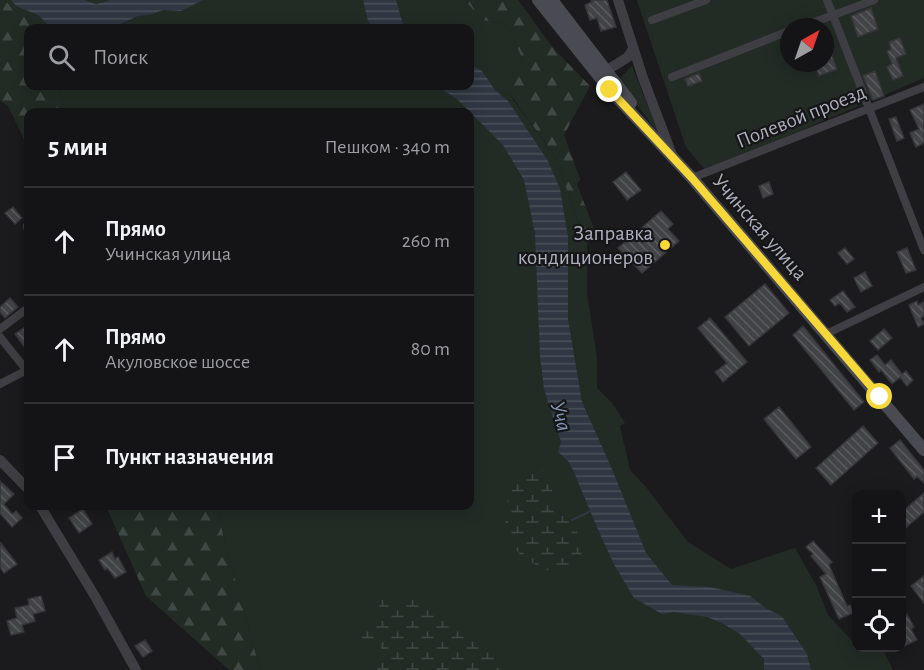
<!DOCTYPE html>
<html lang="ru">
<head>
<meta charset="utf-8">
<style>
  body { margin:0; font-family:"Alegreya Sans",sans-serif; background:#1d1d1f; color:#f1f3f6 }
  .controls { position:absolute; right:18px; bottom:18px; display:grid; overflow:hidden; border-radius:12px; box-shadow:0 3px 15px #0003 }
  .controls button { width:54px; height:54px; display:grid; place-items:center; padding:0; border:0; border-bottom:2px solid #333335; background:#141416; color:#f1f3f6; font:30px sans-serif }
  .compass { position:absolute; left:780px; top:18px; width:54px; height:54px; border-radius:50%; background:#141416; box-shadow:0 3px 15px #0003; rotate:40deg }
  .stop { position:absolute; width:18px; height:18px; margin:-14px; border:4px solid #f7d839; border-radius:50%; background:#fff }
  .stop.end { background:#f7d839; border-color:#fff; box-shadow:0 2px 6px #0008 }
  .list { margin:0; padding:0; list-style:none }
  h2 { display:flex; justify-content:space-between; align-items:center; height:78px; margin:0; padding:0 24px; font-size:26px }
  h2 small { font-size:20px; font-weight:400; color:#9d9ea1 }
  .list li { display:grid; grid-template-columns:39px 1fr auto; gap:18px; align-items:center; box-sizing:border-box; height:108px; padding:0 24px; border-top:2px solid #333335 }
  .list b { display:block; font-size:22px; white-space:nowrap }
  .list p { margin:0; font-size:20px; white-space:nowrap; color:#9d9ea1 }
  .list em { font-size:20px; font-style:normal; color:#9d9ea1 }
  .icon { flex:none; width:33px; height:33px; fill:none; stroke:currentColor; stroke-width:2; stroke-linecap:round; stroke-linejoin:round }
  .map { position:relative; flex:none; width:924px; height:670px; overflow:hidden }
  .search { position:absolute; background:#141416; box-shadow:0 3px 15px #0003; left:24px; top:24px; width:450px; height:66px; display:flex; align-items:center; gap:15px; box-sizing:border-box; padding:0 21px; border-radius:12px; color:#9d9ea1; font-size:22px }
  .panel { position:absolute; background:#141416; box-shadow:0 3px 15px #0003; left:24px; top:108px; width:450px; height:402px; border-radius:12px }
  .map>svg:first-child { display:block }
</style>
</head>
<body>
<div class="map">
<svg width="924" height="670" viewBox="0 0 924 670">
  <defs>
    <pattern id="forest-firs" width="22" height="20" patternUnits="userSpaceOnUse" patternTransform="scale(1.5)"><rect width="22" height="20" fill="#222c25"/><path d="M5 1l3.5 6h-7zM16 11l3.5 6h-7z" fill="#3f4843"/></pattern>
    <pattern id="wetland-marsh" width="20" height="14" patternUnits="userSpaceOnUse" patternTransform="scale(1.5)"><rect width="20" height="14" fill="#222c25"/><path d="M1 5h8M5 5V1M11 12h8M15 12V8" fill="none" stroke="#3f4843"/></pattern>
    <pattern id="water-rules" width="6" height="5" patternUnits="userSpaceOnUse" patternTransform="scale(1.5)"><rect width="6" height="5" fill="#303742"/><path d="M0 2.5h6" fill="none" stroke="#4b515b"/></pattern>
    <pattern id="building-back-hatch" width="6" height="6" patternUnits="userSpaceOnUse" patternTransform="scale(1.5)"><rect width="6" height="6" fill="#424347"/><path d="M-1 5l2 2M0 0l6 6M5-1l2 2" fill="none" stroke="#5b5c60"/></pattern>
  </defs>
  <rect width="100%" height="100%" fill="#1b1b1d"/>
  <!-- green -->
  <path fill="#222c25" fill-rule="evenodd" d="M5,0h460l17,20 25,5 16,35 -21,27 10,11 42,57 33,90v48l10,64v31l15,15 13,20 -5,3 10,44 16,17 42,55 43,27 64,-21 21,37 12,30 28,30v3h26l11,22h-633l-37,-135 -5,-29h252v-394h-398l-8,-6 -5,-20h411v-58h-428l-29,-19z
    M637,0h287v78l-218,93 -20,-24zM789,27h36v36h-36z
    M632,66l27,68 -41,-54z"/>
  <!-- forest -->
  <path fill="url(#forest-firs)" d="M0,0h5l8,9 29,19h-14v58h31l5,20 8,6h-44v35l-20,-41 -8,-6z
    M465,0h53l35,48 37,38 -26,49 16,44 -3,5 17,45 -7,16 -33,-90 -41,-57 -12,-11 22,-27 -16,-35 -25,-5z
    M106,506h112l5,29 37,135h-31l-83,-74z"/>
  <!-- wetland -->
  <path fill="url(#wetland-marsh)" d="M544,470l9,14 -2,15 20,14 10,32 1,16 -6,9 -13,6c-16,-6 -37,-13 -48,-27 -17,-23 -12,-63 15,-76 4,-2 10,-2 14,-3z
    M381,595l14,8 15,-4h13l11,16 40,22 23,7 -2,9 4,17h-122l5,-14 -1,-9 -7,-3 -13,1 2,-16 12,-2c8,-10 7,-16 2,-27z"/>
  <!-- water -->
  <path fill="url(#water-rules)" d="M11,0h73l12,4 16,-4h91l-22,11 -18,-1 -10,4 -15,2 -16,7 -8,5h-62l-14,-13 -22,-9z
    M363,0h33l8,28h-31l-5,-7z
    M470,64l12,7 13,19 13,11 40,60 12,28 8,48v82l14,83 30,67 34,84 26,32 38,2 40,9 17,13 11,5 5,4 24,36 4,16h-47v-11l-24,-25 -18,-11 -15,-6 -33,-5 -12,2 -28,-16 -19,-32 -16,-34 -26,-62 -5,-9 -10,-9 3,-10 -17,-53 -4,-33 -5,-123 -11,-53 -21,-35 -46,-46 -20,-13h33z"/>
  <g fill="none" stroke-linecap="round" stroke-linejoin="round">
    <!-- stream -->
    <path stroke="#303742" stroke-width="2" d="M572,520l19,-9"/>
  </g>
  <!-- building -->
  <path fill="url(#building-back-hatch)" stroke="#363539" stroke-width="1.5" d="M591,0h16l9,27 -15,4 -4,-13 -7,2 -5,-15 7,-3z
    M871,8l7,21 -20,8 -7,-21z
    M900,38l6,16 -10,4 7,18 -10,4 -6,-13 5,-3 -5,-13 4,-2 -2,-7z
    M830,50l7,19 -18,7 -5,-13h11v-11z
    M875,71l9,25 -11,4 -10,-24z
    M699,73l3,8 -14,5 -3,-7z
    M924,104v39l-8,4 -6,-14 9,-4 -9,-19z
    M896,117l8,21 -7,3 -8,-22z
    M626,172l15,18 -14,10 -14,-18z
    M769,182l4,12 -10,4 -4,-12z
    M13,207l9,11 -7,6 -10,-11z
    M661,211l12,13 -5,5 11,12 -37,32 -24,-25z
    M845,248l9,11 -7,5 -9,-11z
    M907,248l9,22 -10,3 -9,-21z
    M865,272l7,14 -11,6 -7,-14z
    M765,284l24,29 -40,33 -24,-29z
    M843,291l12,16 -8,5 -7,-9 -5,3 -5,-6z
    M10,298l8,9 -13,11 -5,-6v-5z
    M917,301l1,4 6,-3v14l-3,2 3,6 -6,3 -9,-22z
    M710,318l37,44 -24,20 -8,-10 12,-9 -29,-35z
    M28,325v27l-13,-18z
    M803,326l61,76 -10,8 -61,-75z
    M884,329l8,9 -14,12 -8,-9z
    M877,355l8,10 6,-5 11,14 4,-3 7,9 -6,6 -7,-9 -8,7 -11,-14 -2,2 -9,-12z
    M779,407l32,40 -15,12 -32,-40z
    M863,426l15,17 -47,42 -15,-17z
    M900,440l24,30v13l-7,-7 -3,3 -24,-31z
    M0,481l14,13 -10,10 8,10 4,-3 6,7 -10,9 -12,-14z
    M924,493v19l-22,19v-19z
    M83,509l9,15 -13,9 -10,-15z
    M813,541l19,21 -3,3 18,41 3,-1 3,8 -14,6 -19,-42 6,-3 -15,-18 2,-2 -7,-7z
    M0,542l17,22 -13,9 -4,-6z
    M112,552l3,7 3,-2 8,15 -11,6 -8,-10 -2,2 -6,-10z
    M924,576v27l-13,-17z
    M41,596l4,15 -12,3 2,7 -13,4 2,7 -13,3 -4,-14 10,-3 -2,-10 14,-3 -1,-6z
    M907,614l7,13 -3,2 6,11 -13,6 -2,-4v-25z
    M145,640l7,11 -9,6 -8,-11z"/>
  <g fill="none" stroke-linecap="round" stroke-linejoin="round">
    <!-- minor -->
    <path stroke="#3e3e44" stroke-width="8" d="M827,0l97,250
      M652,20l54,-20
      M801,27l73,-27
      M672,77l117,-46
      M692,178l232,-91
      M27,226l1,5
      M0,329l28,-21
      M826,334l98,-47
      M0,337l28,35
      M0,384l27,-14"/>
    <!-- tertiary -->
    <path stroke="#3e3e44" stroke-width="10" d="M618,0l25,78 29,77
      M601,74l27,-17 5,-8
      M0,460l28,29
      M40,506l56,92 40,72"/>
    <!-- secondary -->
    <path stroke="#4a4a53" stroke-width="12" d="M538,0l72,90 82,88 232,272
      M552,0l79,103"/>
  </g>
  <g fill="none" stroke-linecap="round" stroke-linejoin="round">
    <!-- route -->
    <path stroke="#f7d839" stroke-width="8" d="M610,90l82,88 188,219"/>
  </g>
  <!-- markers -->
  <circle fill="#f7d839" stroke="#161618" stroke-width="2" cx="665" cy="245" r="6"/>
  <g text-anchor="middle" stroke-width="4.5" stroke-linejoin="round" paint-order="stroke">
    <!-- street labels -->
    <g font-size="21" fill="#adafbd" stroke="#161618">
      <text transform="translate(801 116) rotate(-22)" y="7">Полевой проезд</text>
      <text transform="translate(760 227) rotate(49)" y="7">Учинская улица</text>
    </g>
    <!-- poi labels -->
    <g font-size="21" fill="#adafbd" stroke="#161618" text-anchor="end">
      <text x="653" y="240">Заправка<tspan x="653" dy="24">кондиционеров</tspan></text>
    </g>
    <!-- water labels -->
    <g font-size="22" font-style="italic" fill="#8497b8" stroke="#161618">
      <text transform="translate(562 416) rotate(74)" y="8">Уча</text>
    </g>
  </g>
</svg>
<div class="controls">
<button>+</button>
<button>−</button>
<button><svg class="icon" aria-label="locate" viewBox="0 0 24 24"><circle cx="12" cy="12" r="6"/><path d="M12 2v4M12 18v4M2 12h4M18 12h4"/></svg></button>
</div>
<svg class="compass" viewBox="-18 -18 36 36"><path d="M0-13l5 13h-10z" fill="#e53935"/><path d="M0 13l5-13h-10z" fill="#9d9ea1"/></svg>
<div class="stop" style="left:880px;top:397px"></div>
<div class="stop end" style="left:610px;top:90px"></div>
<div class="search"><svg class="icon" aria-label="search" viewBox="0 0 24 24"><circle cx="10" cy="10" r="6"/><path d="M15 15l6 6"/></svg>Поиск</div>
<section class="panel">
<h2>5 мин<small>Пешком · 340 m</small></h2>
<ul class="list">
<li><svg class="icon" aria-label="ahead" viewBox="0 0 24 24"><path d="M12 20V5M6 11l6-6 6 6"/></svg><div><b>Прямо</b><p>Учинская улица</p></div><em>260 m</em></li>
<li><svg class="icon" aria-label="ahead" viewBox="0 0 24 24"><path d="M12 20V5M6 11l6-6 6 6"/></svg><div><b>Прямо</b><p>Акуловское шоссе</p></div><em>80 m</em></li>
<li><svg class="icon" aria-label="arrive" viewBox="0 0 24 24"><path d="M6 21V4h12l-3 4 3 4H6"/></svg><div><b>Пункт назначения</b></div></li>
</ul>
</section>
</div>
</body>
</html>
